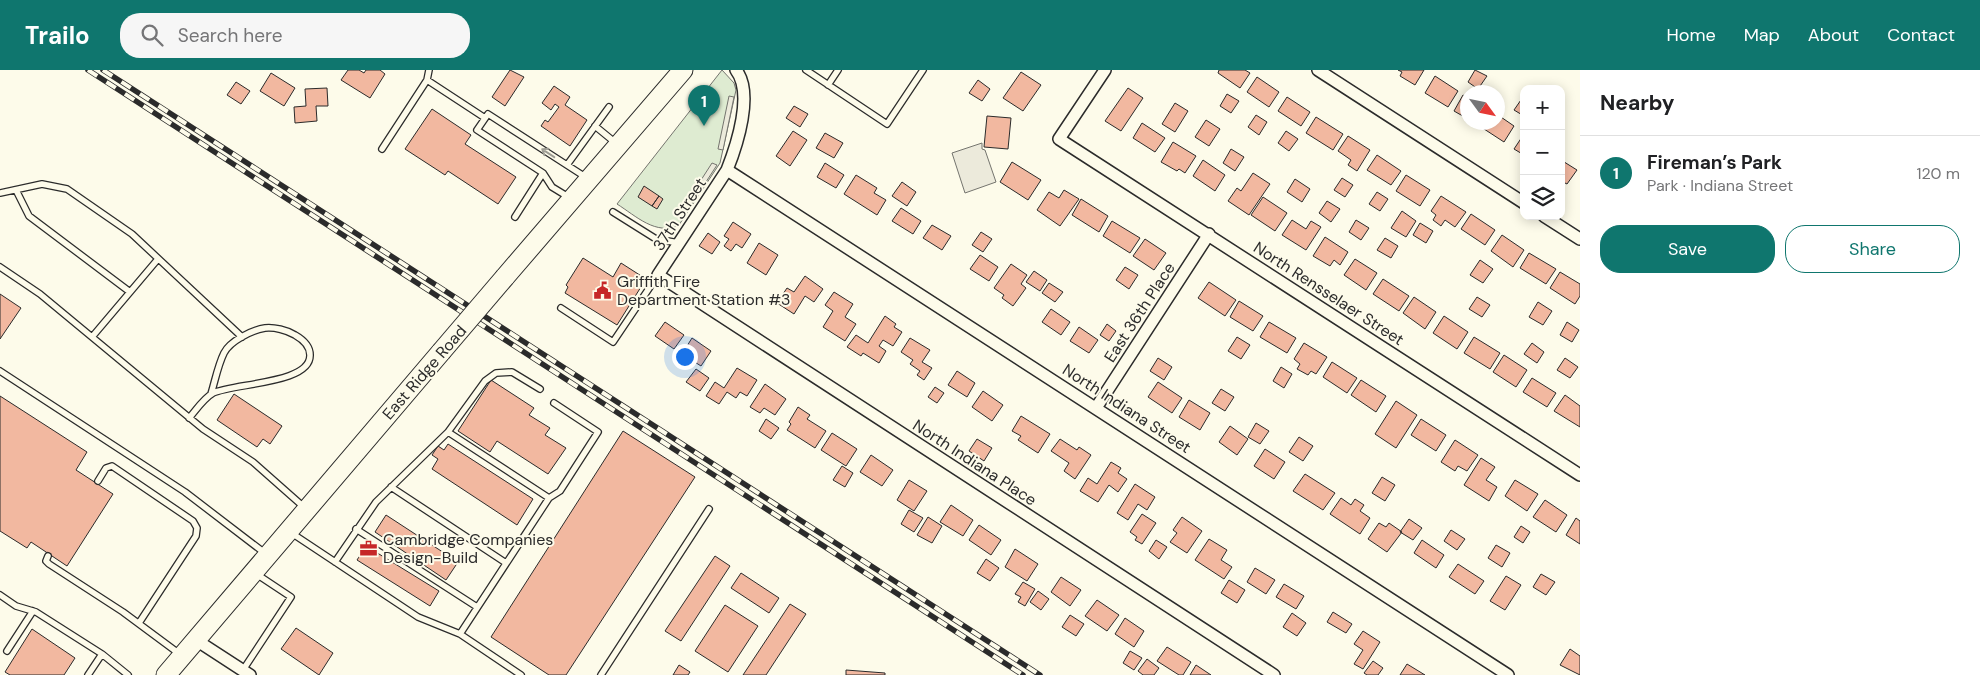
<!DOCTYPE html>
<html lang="en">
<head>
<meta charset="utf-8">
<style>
  body { margin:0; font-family:"DM Sans",sans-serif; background:#f6f6f6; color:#202124 }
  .controls { position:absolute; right:15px; top:15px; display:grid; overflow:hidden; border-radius:10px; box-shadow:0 2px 12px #0003 }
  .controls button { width:45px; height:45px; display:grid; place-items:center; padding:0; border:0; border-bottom:1px solid #e0e0e0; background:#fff; color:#202124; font:25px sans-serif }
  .compass { position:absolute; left:1460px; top:15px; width:45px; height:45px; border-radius:50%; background:#fff; box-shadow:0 2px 12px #0003; rotate:123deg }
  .you { position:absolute; left:684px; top:286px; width:18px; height:18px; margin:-12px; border:4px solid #fff; border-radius:50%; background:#1a73e8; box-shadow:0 0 0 8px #1a73e833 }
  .badge { display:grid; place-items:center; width:32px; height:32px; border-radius:50%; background:#0f766e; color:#fff; font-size:16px; font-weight:700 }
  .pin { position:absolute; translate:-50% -41px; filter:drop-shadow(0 1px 2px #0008) }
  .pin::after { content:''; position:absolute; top:26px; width:18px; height:15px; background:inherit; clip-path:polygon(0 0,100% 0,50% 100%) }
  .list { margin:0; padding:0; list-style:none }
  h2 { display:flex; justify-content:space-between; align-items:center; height:65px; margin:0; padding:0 20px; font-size:21px }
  h2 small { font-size:16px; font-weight:400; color:#757577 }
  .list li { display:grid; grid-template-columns:32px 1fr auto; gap:15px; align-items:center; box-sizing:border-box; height:75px; padding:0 20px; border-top:1px solid #e0e0e0 }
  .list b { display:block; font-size:19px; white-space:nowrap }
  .list p { margin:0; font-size:16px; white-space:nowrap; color:#757577 }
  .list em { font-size:16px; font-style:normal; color:#757577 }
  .actions { display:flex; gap:10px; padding:15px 20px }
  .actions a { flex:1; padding:11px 0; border:1px solid #0f766e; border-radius:20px; text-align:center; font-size:18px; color:#0f766e }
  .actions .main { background:#0f766e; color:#fff }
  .icon { flex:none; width:28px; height:28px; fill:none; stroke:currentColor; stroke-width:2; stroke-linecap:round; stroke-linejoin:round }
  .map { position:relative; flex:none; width:1580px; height:605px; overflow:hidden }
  header { display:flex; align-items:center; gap:30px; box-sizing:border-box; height:70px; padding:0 25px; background:#0f766e; color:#fff }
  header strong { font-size:24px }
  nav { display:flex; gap:28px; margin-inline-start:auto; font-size:18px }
  .search { width:350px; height:45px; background:#f6f6f6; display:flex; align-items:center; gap:12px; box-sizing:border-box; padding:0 18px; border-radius:20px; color:#757577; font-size:19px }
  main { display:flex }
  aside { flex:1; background:#fff }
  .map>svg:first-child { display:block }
</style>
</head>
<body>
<header>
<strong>Trailo</strong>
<div class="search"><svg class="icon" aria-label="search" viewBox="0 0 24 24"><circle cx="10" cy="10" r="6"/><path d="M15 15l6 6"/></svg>Search here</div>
<nav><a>Home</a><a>Map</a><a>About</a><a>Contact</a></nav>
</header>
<main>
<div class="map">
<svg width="1580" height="605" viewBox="0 0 1580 605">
  <rect width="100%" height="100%" fill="#fdfbea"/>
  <!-- green -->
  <path fill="#deebd1" stroke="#74746e" d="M722,0l12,13 2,7 -16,73 -41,62c-23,11 -43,-9 -62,-21z"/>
  <!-- parking -->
  <path fill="#eceadb" stroke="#74746e" d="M729,26l5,1 -11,53 -5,-1z
    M982,73v6l3,1 11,32 -31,11 -13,-40z
    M712,93l5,2 -30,46 -4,-3z"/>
  <!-- building -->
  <path fill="#f2b8a0" stroke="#2b2b2b" d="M348,0h11l5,3 2,-3h14l5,4 -15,24 -29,-18z
    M510,0l14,7 -19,29 -13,-9z
    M1219,0h26l5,3 -10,15 -22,-15z
    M1398,0h26l-9,15 -15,-9 2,-4z
    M1475,0l12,6 -9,13 -10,-7z
    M1021,2l20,13 -18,26 -20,-13z
    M271,3l24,15 -11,18 -24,-15z
    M1435,6l23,15 -10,16 -23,-14z
    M1257,7l22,15 -10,15 -22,-15z
    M978,10l12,9 -8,12 -13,-8z
    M236,12l14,9 -9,13 -14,-9z
    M554,16l16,11 -5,8 22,15 -17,26 -29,-20 4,-6 3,2 11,-15 -4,-3 -4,6 -9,-7z
    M327,18l1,18h-12l1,15 -22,2 -1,-16 12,-1 -1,-17z
    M1128,18l15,10 -22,33 -16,-10z
    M1227,24l12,7 -8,12 -11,-7z
    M1463,25l5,3v21l-14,-8z
    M1287,27l23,15 -9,14 -23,-15z
    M1523,27l1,1v18l-10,-6z
    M1175,33l13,8 -13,21 -13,-8z
    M794,36l14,8 -8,13 -14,-9z
    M432,39l39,26 -6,9 51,33 -18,27 -50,-33 -3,4 -40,-26z
    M1256,45l11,7 -8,13 -11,-8z
    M1498,45l16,11 -10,16 -23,-15 3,-5h14z
    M987,46l24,2 -3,31 -24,-2z
    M1316,47l27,17 -10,16 -27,-17z
    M1206,50l14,9 -11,17 -14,-9z
    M1142,53l23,15 -10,14 -22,-14z
    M793,61l14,9 -17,26 -14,-10z
    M1286,61l12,8 -9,12 -11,-8z
    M825,63l18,10 -9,15 -18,-10z
    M1524,64v21l-10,-6z
    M1348,66l22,14 -13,21 -9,-6 3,-5 -13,-9z
    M1173,72l23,14 -11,17 -6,-4 -2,2 -16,-9z
    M1231,79l13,8 -9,14 -12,-8z
    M1377,85l24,16 -10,14 -24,-15z
    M1203,90l22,15 -10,16 -22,-15z
    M1561,90l16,10 -10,14 -6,-3z
    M1012,92l29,18 -13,20 -28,-18z
    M825,93l19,12 -8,13 -19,-11z
    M1253,103l17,11 -21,31 -21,-14 9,-13 4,3z
    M856,105l21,13 -3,5 12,7 -9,15 -33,-21z
    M1406,105l24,15 -10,16 -24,-15z
    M1342,108l11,7 -8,12 -11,-7z
    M1295,109l15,10 -8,13 -15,-10z
    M902,112l14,10 -9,14 -15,-10z
    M644,116l15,10 -7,10 -14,-9z
    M1064,120l15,9 -19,27 -23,-16 12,-18 10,6z
    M1377,122l11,7 -8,12 -11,-7z
    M659,126l4,3 -6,10 -5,-3z
    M1441,126l25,16 -11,15 -10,-7 -4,6 -8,-6 3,-5 -5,-4z
    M1263,127l24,16 -12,18 -24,-16z
    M1081,129l27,17 -9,16 -27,-17z
    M1327,131l13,8 -9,13 -12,-9z
    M901,138l20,13 -8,13 -21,-13z
    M1402,141l14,10 -10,16 -15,-9z
    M1471,144l24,16 -10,15 -24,-16z
    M1292,150l14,9 5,-8 10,6 -15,23 -24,-15z
    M1356,150l13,8 -8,12 -12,-8z
    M1112,151l28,17 -10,15 -27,-17z
    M733,152l18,12 -9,14 -6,-4 -5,7 -7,-5 5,-7 -5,-3z
    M1420,153l13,8 -7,12 -13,-8z
    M932,155l19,11 -9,14 -19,-12z
    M981,162l11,7 -9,13 -11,-7z
    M708,163l12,9 -8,12 -13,-8z
    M1502,165l22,15 -11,17 -22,-16z
    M1325,167l23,15 -8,13 -6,-5 -4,6 -17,-10z
    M1385,168l13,8 -7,12 -14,-8z
    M1145,169l21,14 -12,17 -21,-14z
    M759,173l19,12 -12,20 -19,-12z
    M1529,183l27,16 -10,15 -26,-16z
    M980,185l18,12 -9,14 -19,-12z
    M583,188l30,19 8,-14 25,16 -29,46 -52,-32 3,-6 -2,-2z
    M1355,189l22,14 -11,17 -22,-15z
    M1480,190l13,9 -10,14 -13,-8z
    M1011,194l16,11 -6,9 5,4 -13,18 -11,-8 2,-3 -10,-7z
    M1125,197l13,8 -9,14 -13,-9z
    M1034,201l13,9 -7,11 -14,-9z
    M1560,202l20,12v12l-5,8 -25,-16z
    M805,206l18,13 -9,13 -9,-6 -11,18 -17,-11 10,-15 7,4z
    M1383,209l26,17 -10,15 -26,-17z
    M1209,212l27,18 -11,16 -27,-18z
    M1049,213l14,9 -8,10 -13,-9z
    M834,222l19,12 -8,13 11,7 -11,17 -22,-14 10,-16 -8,-6z
    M0,224l21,14 -21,31z
    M1414,227l22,15 -11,17 -22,-16z
    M1477,227l13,8 -8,12 -13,-8z
    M1239,231l24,15 -10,15 -23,-14z
    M1538,232l14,9 -9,14 -14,-8z
    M1051,239l19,13 -9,13 -19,-13z
    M885,246l11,8 -2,3 8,5 -9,14 -10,-6 -4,6 7,5 -7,12 -16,-10 -2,3 -14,-9 9,-12 12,8z
    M1444,246l24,16 -11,17 -24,-16z
    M665,252l19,13 -10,14 -19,-13z
    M1269,252l27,16 -9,15 -27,-16z
    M1567,252l12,8 -7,12 -12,-7z
    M1107,254l9,7 -7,10 -9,-6z
    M1079,257l19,13 -9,13 -19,-12z
    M1237,267l13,8 -9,14 -13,-8z
    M1474,267l26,16 -10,16 -26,-16z
    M692,268l19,13 -10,15 -19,-12z
    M910,268l20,12 -8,12 10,6 -8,12 -7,-5 3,-4 -10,-7 3,-4 -12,-8z
    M1304,273l23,14 -11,17 -5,-3 -3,4 -11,-6 3,-5 -6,-5z
    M1532,273l12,9 -7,11 -13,-9z
    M1504,285l23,15 -11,17 -23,-15z
    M1158,288l14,9 -8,13 -14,-9z
    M1565,288l13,9 -8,11 -13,-8z
    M1332,292l25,16 -10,15 -24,-16z
    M1281,297l11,7 -8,14 -11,-7z
    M737,298l20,12 -10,16 -7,-4 -4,6 -9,-6 -8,12 -13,-8 9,-14 9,6z
    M696,299l13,9 -9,13 -14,-9z
    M957,301l18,12 -8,14 -19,-12z
    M1532,308l24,15 -9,14 -24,-15z
    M491,310l43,28 -5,7 21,13 -5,7 21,13 -18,26 -51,-33 -7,11 -32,-21z
    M1361,310l25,16 -10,16 -25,-17z
    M1158,312l24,16 -10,15 -24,-16z
    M765,314l21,15 -11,16 -11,-7 -4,5 -10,-6z
    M935,317l9,6 -7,10 -9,-6z
    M1221,319l13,8 -9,14 -13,-8z
    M983,321l20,14 -11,16 -20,-14z
    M234,324l48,32 -12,18 -7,-5 -6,8 -40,-27z
    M1565,325l15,11v21l-26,-16z
    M0,326l87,56 -11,18 37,24 -46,72 -36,-24 -4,6 -27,-17z
    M1189,330l21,13 -10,17 -21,-13z
    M1396,331l21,14 -21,33 -21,-14z
    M798,337l12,8 -3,4 19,12 -11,17 -28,-18 4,-6 -2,-2z
    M1021,346l29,18 -12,19 -20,-13 3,-4 -9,-5z
    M766,349l13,9 -8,11 -12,-8z
    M1421,349l25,16 -10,16 -25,-16z
    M1256,353l13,8 -9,13 -12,-7z
    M1230,356l18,13 -11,16 -18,-13z
    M623,361l72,46 -129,198h-17l-58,-38z
    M832,363l25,16 -11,17 -25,-16z
    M1299,367l14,9 -10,15 -14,-9z
    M977,369l15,9 -8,13 -15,-10z
    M1060,369l17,11 2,-3 12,8 -16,24 -11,-8 5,-8 -18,-12z
    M1455,370l23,15 -11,16 -9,-5 -3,5 -14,-9z
    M448,374l85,55 -16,26 -85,-56 6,-10 -6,-4 6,-9 6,4z
    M1265,379l20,13 -11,17 -20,-13z
    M871,385l22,15 -11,16 -22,-14z
    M1481,388l14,9 -9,13 11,7 -8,14 -25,-16z
    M1111,392l10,6 -3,5 9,6 -9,13 -9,-7 -11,17 -18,-11 8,-13 9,6z
    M842,396l11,7 -8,14 -12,-7z
    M1305,404l30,19 -12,17 -30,-19z
    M1382,407l13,8 -10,16 -13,-8z
    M909,410l18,11 -13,20 -17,-11z
    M1515,410l23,14 -11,17 -22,-15z
    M1135,414l20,13 -8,13 -9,-6 -10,16 -11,-7z
    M1341,428l10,7 4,-6 9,6 -4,6 10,7 -10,16 -30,-20z
    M1545,430l22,15 -11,17 -23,-15z
    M951,435l22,15 -10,16 -23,-14z
    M909,440l14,8 -9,14 -13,-8z
    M1142,444l14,9 -14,21 -7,-4 2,-3 -7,-5z
    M386,445l72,47 -12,18 -71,-48z
    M928,447l14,9 -10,17 -15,-8z
    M1182,447l20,14 -15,22 -17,-11 7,-9 -4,-3z
    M1576,448l4,3v23l-14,-9z
    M1409,449l13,9 -9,12 -13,-8z
    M1379,453l7,4 3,-4 13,9 -15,20 -19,-13z
    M979,455l22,15 -10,15 -22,-15z
    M1521,456l9,6 -7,11 -9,-6z
    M1451,460l14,9 -8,11 -13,-9z
    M1209,469l18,11 -6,10 11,7 -8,12 -29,-19z
    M1156,470l11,7 -8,12 -10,-8z
    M1422,470l22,15 -8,13 -22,-15z
    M1496,475l14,8 -8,14 -14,-9z
    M366,476l73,45 -9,15 -73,-46z
    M1015,479l23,15 -11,17 -22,-14z
    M715,486l15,10 -49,75 -16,-10z
    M986,489l13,9 -9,13 -13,-8z
    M1458,494l26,17 -9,13 -26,-17z
    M1255,498l20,12 -9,14 -19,-12z
    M741,503l38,25 -10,15 -38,-25z
    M1541,504l14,8 -9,13 -13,-8z
    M1506,506l15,9 -16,25 -15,-9z
    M1061,507l20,13 -11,16 -19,-14z
    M1229,510l16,10 -8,13 -16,-10z
    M1023,512l12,7 -10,17 -7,-4 3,-5 -6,-3z
    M1284,514l20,12 -8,13 -20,-12z
    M1038,521l11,8 -8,11 -11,-8z
    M1097,530l22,15 -12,16 -22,-15z
    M790,534l16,10 -40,61h-23z
    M725,535l33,21 -30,46 -33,-21z
    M1333,542l19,12 -6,9 -19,-11z
    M1292,543l14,10 -9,13 -14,-9z
    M1070,545l14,9 -8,12 -14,-9z
    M1125,548l19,13 -10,16 -19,-13z
    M296,558l37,25 -14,22 -38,-26z
    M32,559l43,29 -11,17h-54l-5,-3z
    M1363,561l17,11 -17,27 -9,-5 9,-14 -9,-6z
    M1167,577l24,15 -8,13h-4l-22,-14z
    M1570,579l10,7v19l-20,-10z
    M1130,581l12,7 -8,12 -11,-7z
    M1147,589l12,9 -5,7h-11l-5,-4z
    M1373,591l10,7 -5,7h-11l-3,-2z
    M1407,594l18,11h-25z
    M679,595l11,7 -2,3h-15z
    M1196,595l15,10h-21z
    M846,600l39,3v2h-39z"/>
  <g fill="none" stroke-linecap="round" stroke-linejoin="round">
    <defs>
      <path id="lane" d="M806,0l81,54 36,-54
        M427,10l2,-10
        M828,15l10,-15
        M595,56l22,18
        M382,79l45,-69 58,38
        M567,95l42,-58
        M16,120l13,26 101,76
        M0,123l42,-9 25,5 65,45 110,103
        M570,128l-18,-11 -9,-14 -66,-43 11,-16 99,64
        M613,142l43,27 23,4
        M515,147l28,-44
        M0,197l40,27 163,135 50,33 52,46
        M561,238l52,34 45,-67
        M92,267l66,-78
        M0,301l185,121 81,62
        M189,348c7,-8 15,-20 24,-25 21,-10 98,-9 97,-38 0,-9 -8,-16 -15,-20 -8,-5 -21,-8 -30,-7 -13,2 -35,13 -41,25 -6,12 -9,28 -13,41
        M448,362l37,-51 11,-8 16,-1 28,17
        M98,411l8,-13 6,-2 81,55 4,7 -1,8 -57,87
        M391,417l115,76
        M549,428l11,-7 38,-59 -44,-29
        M356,459l121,78
        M290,462l128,85 42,17 89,-136 -101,-66 -72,70 -41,60
        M48,486l-2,5 3,3 74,48 58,43
        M0,525l16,11 20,6 66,42 26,21
        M460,564l61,41
        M7,581l26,-40
        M243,600l48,-73 -36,-24
        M88,605l14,-21
        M601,605l108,-166"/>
      <path id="street" d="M736,0c18,23 1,75 -9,100l-69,105 616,400
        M1105,0l-46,69 521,336
        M1318,0l206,133
        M727,100l781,505
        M1544,146l36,23
        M1096,338l113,-174
        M196,570l54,35"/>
      <path id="primary" d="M505,207l178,-207
        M166,605l275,-323"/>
    </defs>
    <!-- lane casing -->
    <use href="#lane" stroke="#2b2b2b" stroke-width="8"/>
    <!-- street casing -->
    <use href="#street" stroke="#2b2b2b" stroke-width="14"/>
    <!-- primary casing -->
    <use href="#primary" stroke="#2b2b2b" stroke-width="21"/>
    <!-- lane -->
    <use href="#lane" stroke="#fdfbea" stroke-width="5.5"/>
    <!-- street -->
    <use href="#street" stroke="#fdfbea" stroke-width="11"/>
    <!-- primary -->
    <use href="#primary" stroke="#fdfbea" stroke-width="19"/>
    <defs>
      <path id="rail" d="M88,0l935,605
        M103,0l937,605"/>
    </defs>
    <!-- rail casing -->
    <use href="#rail" stroke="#2b2b2b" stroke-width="5.5"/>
    <!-- rail -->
    <use href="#rail" stroke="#fdfbea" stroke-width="4" stroke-dasharray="11" stroke-linecap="butt"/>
    <defs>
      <path id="primary-bridge" d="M441,282l64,-75"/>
    </defs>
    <!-- primary-bridge casing -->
    <use href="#primary-bridge" stroke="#2b2b2b" stroke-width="21" stroke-linecap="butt"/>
    <!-- primary-bridge -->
    <use href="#primary-bridge" stroke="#fdfbea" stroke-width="19"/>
  </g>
  <!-- one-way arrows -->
  <defs><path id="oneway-shaft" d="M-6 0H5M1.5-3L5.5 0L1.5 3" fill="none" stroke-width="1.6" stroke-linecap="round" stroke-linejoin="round" transform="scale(1.25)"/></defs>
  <use stroke="#9e9d94" href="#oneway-shaft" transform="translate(548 83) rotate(-147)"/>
  <!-- icons -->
  <defs>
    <symbol id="civic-bare" viewBox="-9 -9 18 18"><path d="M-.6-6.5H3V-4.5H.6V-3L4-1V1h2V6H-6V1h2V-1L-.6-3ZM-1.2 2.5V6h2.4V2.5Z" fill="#c62828" stroke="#fdfbea" stroke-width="2.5" paint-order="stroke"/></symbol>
    <symbol id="office-bare" viewBox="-9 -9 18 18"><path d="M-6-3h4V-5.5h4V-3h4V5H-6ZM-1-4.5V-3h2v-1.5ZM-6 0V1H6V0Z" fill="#c62828" stroke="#fdfbea" stroke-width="2.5" paint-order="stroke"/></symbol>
  </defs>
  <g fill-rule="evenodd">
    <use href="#civic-bare" x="590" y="208" width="25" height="25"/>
    <use href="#office-bare" x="356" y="466" width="25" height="25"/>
  </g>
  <g text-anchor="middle" stroke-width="4" stroke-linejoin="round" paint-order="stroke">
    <!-- street labels -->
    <g font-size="16" fill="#2b2b2b" stroke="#fdfbea">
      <text transform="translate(679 144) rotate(-57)" y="6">37th Street</text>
      <text transform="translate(1329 223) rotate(33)" y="6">North Rensselaer Street</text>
      <text transform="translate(1139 242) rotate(-57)" y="6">East 36th Place</text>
      <text transform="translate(424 302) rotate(-49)" y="6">East Ridge Road</text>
      <text transform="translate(1127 338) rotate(33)" y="6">North Indiana Street</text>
      <text transform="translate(975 392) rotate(33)" y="6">North Indiana Place</text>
    </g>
    <!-- poi labels -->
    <g font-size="16" fill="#2b2b2b" stroke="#fdfbea" text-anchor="start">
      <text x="617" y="217">Griffith Fire<tspan x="617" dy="18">Department Station #3</tspan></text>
      <text x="383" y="475">Cambridge Companies<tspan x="383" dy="18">Design-Build</tspan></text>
    </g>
  </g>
</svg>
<div class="controls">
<button>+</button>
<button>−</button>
<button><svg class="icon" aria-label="layers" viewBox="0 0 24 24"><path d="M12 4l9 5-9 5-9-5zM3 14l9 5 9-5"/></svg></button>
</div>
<svg class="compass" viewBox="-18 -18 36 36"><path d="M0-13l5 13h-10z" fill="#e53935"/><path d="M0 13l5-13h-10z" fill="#757577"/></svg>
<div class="you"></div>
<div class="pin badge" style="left:704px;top:56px">1</div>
</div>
<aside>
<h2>Nearby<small></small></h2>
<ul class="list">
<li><span class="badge">1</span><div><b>Fireman’s Park</b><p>Park · Indiana Street</p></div><em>120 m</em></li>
</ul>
<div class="actions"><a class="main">Save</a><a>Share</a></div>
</aside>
</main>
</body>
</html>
